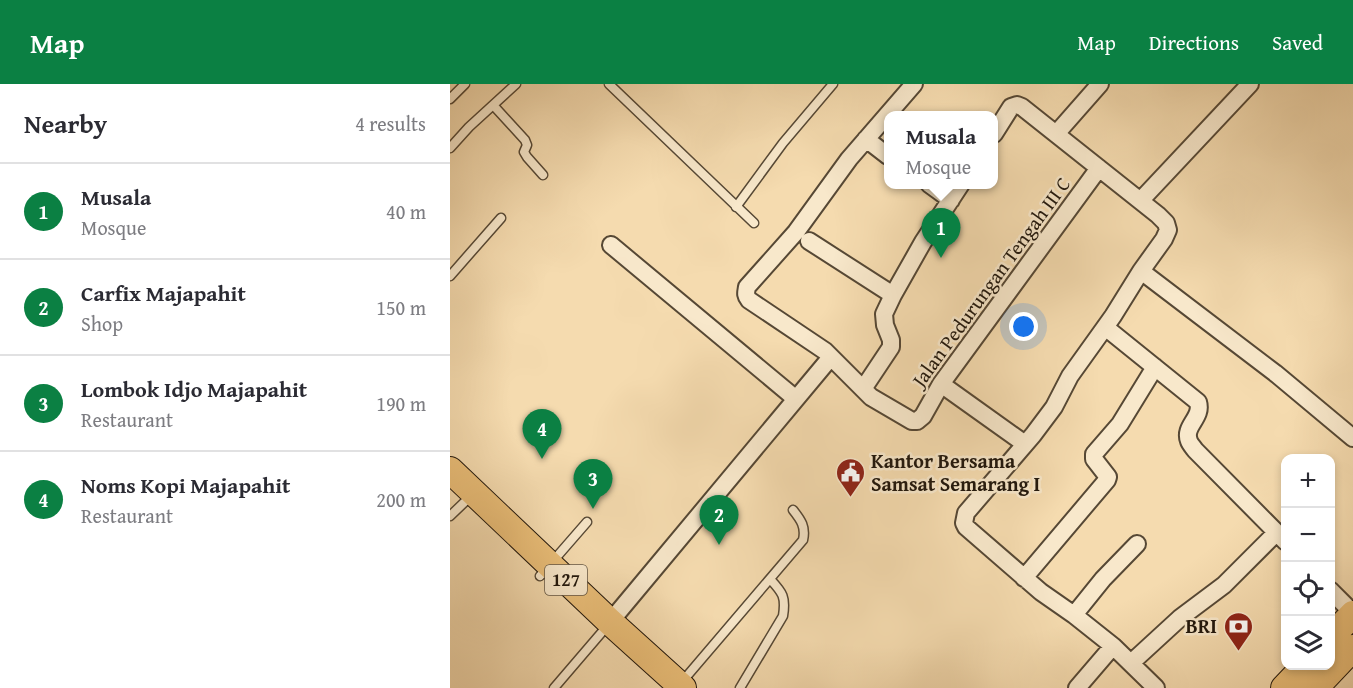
<!DOCTYPE html>
<html lang="en">
<head>
<meta charset="utf-8">
<style>
  body { margin:0; font-family:"Gentium Book Plus",serif; background:#f7f7f7; color:#2b2b33 }
  .controls { position:absolute; right:18px; bottom:18px; display:grid; overflow:hidden; border-radius:12px; box-shadow:0 3px 9px #0003 }
  .controls button { width:54px; height:54px; display:grid; place-items:center; padding:0; border:0; border-bottom:2px solid #e1e1e2; background:#fff; color:#2b2b33; font:30px sans-serif }
  .you { position:absolute; left:574px; top:243px; width:21px; height:21px; margin:-15px; border:4px solid #fff; border-radius:50%; background:#1a73e8; box-shadow:0 0 0 9px #1a73e833 }
  .badge { display:grid; place-items:center; width:39px; height:39px; border-radius:50%; background:#0b8043; color:#fff; font-size:20px; font-weight:700 }
  .pin { position:absolute; translate:-50% -50px; filter:drop-shadow(0 2px 3px #0008) }
  .pin::after { content:''; position:absolute; top:32px; width:21px; height:18px; background:inherit; clip-path:polygon(0 0,100% 0,50% 100%) }
  .popup { position:absolute; left:434px; top:27px; width:114px; height:78px; box-sizing:border-box; display:grid; place-content:center; border-radius:12px; background:#fff; filter:drop-shadow(0 2px 4px #0005); font-size:20px; white-space:nowrap; color:#7c7c81 }
  .popup b { font-size:22px; color:#2b2b33 }
  .popup::after { content:''; position:absolute; left:50%; top:100%; margin-left:-12px; border:12px solid transparent; border-top-color:#fff }
  .list { margin:0; padding:0; list-style:none }
  h2 { display:flex; justify-content:space-between; align-items:center; height:78px; margin:0; padding:0 24px; font-size:26px }
  h2 small { font-size:20px; font-weight:400; color:#7c7c81 }
  .list li { display:grid; grid-template-columns:39px 1fr auto; gap:18px; align-items:center; box-sizing:border-box; height:96px; padding:0 24px; border-top:2px solid #e1e1e2 }
  .list b { display:block; font-size:22px; white-space:nowrap }
  .list p { margin:0; font-size:20px; white-space:nowrap; color:#7c7c81 }
  .list em { font-size:20px; font-style:normal; color:#7c7c81 }
  .icon { flex:none; width:33px; height:33px; fill:none; stroke:currentColor; stroke-width:2; stroke-linecap:round; stroke-linejoin:round }
  .map { position:relative; flex:none; width:903px; height:604px; overflow:hidden }
  header { display:flex; align-items:center; gap:36px; box-sizing:border-box; height:84px; padding:0 30px; background:#0b8043; color:#fff }
  header strong { font-size:28px }
  nav { display:flex; gap:33px; margin-inline-start:auto; font-size:21px }
  main { display:flex }
  aside { flex:1; background:#fff }
  .map>svg:first-child { display:block }
</style>
</head>
<body>
<header>
<strong>Map</strong>
<nav><a>Map</a><a>Directions</a><a>Saved</a></nav>
</header>
<main>
<aside>
<h2>Nearby<small>4 results</small></h2>
<ul class="list">
<li><span class="badge">1</span><div><b>Musala</b><p>Mosque</p></div><em>40 m</em></li>
<li><span class="badge">2</span><div><b>Carfix Majapahit</b><p>Shop</p></div><em>150 m</em></li>
<li><span class="badge">3</span><div><b>Lombok Idjo Majapahit</b><p>Restaurant</p></div><em>190 m</em></li>
<li><span class="badge">4</span><div><b>Noms Kopi Majapahit</b><p>Restaurant</p></div><em>200 m</em></li>
</ul>
</aside>
<div class="map">
<svg width="903" height="604" viewBox="0 0 903 604">
  <rect width="100%" height="100%" fill="#f5dbaf"/>
  <filter id="stains"><feTurbulence type="fractalNoise" baseFrequency=".00333" numOctaves="4"/><feColorMatrix values="0 0 0 0 .2 0 0 0 0 .09 0 0 0 0 .02 0 0 0 .5 -.17"/></filter>
  <radialGradient id="worn" r=".72"><stop offset=".6" stop-color="#630" stop-opacity="0"/><stop offset="1" stop-color="#630" stop-opacity=".3"/></radialGradient>
  <g fill="none" stroke-linecap="round" stroke-linejoin="round">
    <defs>
      <path id="service" d="M159,0l145,139
        M0,15l15,-15
        M43,21l32,35 2,5 -3,7 3,5 16,18
        M0,64l19,-21 47,-43
        M286,123l47,-64 50,-59
        M0,192l51,-58
        M0,432l22,-21
        M90,492l47,-54
        M231,599l122,-143c3,-13 -2,-20 -10,-30
        M104,604l54,-63
        M290,604l43,-72c3,-19 0,-23 -13,-37"/>
      <path id="minor" d="M464,0l-65,75 -53,73 -49,55c-1,6 -2,8 2,13l76,51 46,46 41,24h5l6,-5 18,-32 158,-216
        M544,50l17,-27 6,-2 5,2 136,108 8,8 2,7 -4,9 -23,32 -28,45 -43,60 -16,31 -21,28 -67,78 -2,10 2,4 75,65 33,23 39,31 43,42
        M606,50l44,-50
        M416,55l22,17
        M479,100l22,16
        M691,116l109,-116
        M359,157l84,54
        M161,161l185,154
        M691,187l134,102 78,65
        M655,243l93,75c5,16 -15,24 -9,39 1,3 4,6 6,9l91,92
        M491,300l84,60
        M413,305l28,-42v-7l-6,-15 -1,-11 9,-19 30,-53 38,-58
        M574,494l83,-98 1,-3 -14,-18v-5l26,-30 35,-57
        M880,506l23,23
        M624,531l29,-36 34,-35
        M160,538l221,-265
        M681,579l49,-45 44,-33 52,-52
        M627,604l36,-42"/>
      <path id="primary" d="M0,386l160,152 73,66
        M880,554l23,-24
        M834,604l21,-22
        M865,604l38,-40"/>
    </defs>
    <!-- service casing -->
    <use href="#service" stroke="#564835" stroke-width="11"/>
    <!-- minor casing -->
    <use href="#minor" stroke="#564835" stroke-width="20"/>
    <!-- primary casing -->
    <use href="#primary" stroke="#21170c" stroke-width="28"/>
    <!-- service -->
    <use href="#service" stroke="#f8e8cb" stroke-width="8"/>
    <!-- minor -->
    <use href="#minor" stroke="#f8e8cb" stroke-width="16"/>
    <!-- primary -->
    <use href="#primary" stroke="#eabe78" stroke-width="26"/>
  </g>
  <!-- icons -->
  <defs>
    <symbol id="civic-pin" viewBox="-11 -11 22 30"><path d="M0 17L-7.5 6A9.5 9.5 0 1 1 7.5 6Z" fill="#8f2418" stroke="#f8e8cb"/><path d="M-.6-6.5H3V-4.5H.6V-3L4-1V1h2V6H-6V1h2V-1L-.6-3ZM-1.2 2.5V6h2.4V2.5Z" fill="#fff"/></symbol>
    <symbol id="bank-pin" viewBox="-11 -11 22 30"><path d="M0 17L-7.5 6A9.5 9.5 0 1 1 7.5 6Z" fill="#8f2418" stroke="#f8e8cb"/><path d="M-6-4H6V4H-6ZM0-2.3a2.3 2.3 0 1 0 0 4.6a2.3 2.3 0 1 0 0-4.6Z" fill="#fff"/></symbol>
  </defs>
  <g fill-rule="evenodd">
    <use href="#civic-pin" x="384" y="372" width="33" height="45"/>
    <use href="#bank-pin" x="772" y="526" width="33" height="45"/>
  </g>
  <g text-anchor="middle" stroke-width="5" stroke-linejoin="round" paint-order="stroke">
    <!-- shield labels -->
    <rect fill="#f8e8cb" stroke="#625645" stroke-width="1.5" x="95" y="481" width="42" height="30" rx="4.5"/>
    <g font-size="18" font-weight="bold" fill="#21170c">
      <text x="116" y="502">127</text>
    </g>
    <!-- street labels -->
    <g font-size="20" fill="#21170c" stroke="#f8e8cb">
      <text transform="translate(541 198) rotate(-54)" y="7">Jalan Pedurungan Tengah III C</text>
    </g>
    <!-- poi labels -->
    <g font-size="20" font-weight="bold" fill="#21170c" stroke="#f8e8cb" text-anchor="start">
      <text x="421" y="384">Kantor Bersama<tspan x="421" dy="23">Samsat Semarang I</tspan></text>
      <text x="767" y="549" text-anchor="end">BRI</text>
    </g>
  </g>
  <rect width="100%" height="100%" filter="url(#stains)"/>
  <rect width="100%" height="100%" fill="url(#worn)"/>
</svg>
<div class="controls">
<button>+</button>
<button>−</button>
<button><svg class="icon" aria-label="locate" viewBox="0 0 24 24"><circle cx="12" cy="12" r="6"/><path d="M12 2v4M12 18v4M2 12h4M18 12h4"/></svg></button>
<button><svg class="icon" aria-label="layers" viewBox="0 0 24 24"><path d="M12 4l9 5-9 5-9-5zM3 14l9 5 9-5"/></svg></button>
</div>
<div class="you"></div>
<div class="pin badge" style="left:491px;top:174px">1</div>
<div class="popup"><b>Musala</b>Mosque</div>
<div class="pin badge" style="left:269px;top:461px">2</div>
<div class="pin badge" style="left:143px;top:425px">3</div>
<div class="pin badge" style="left:92px;top:375px">4</div>
</div>
</main>
</body>
</html>
